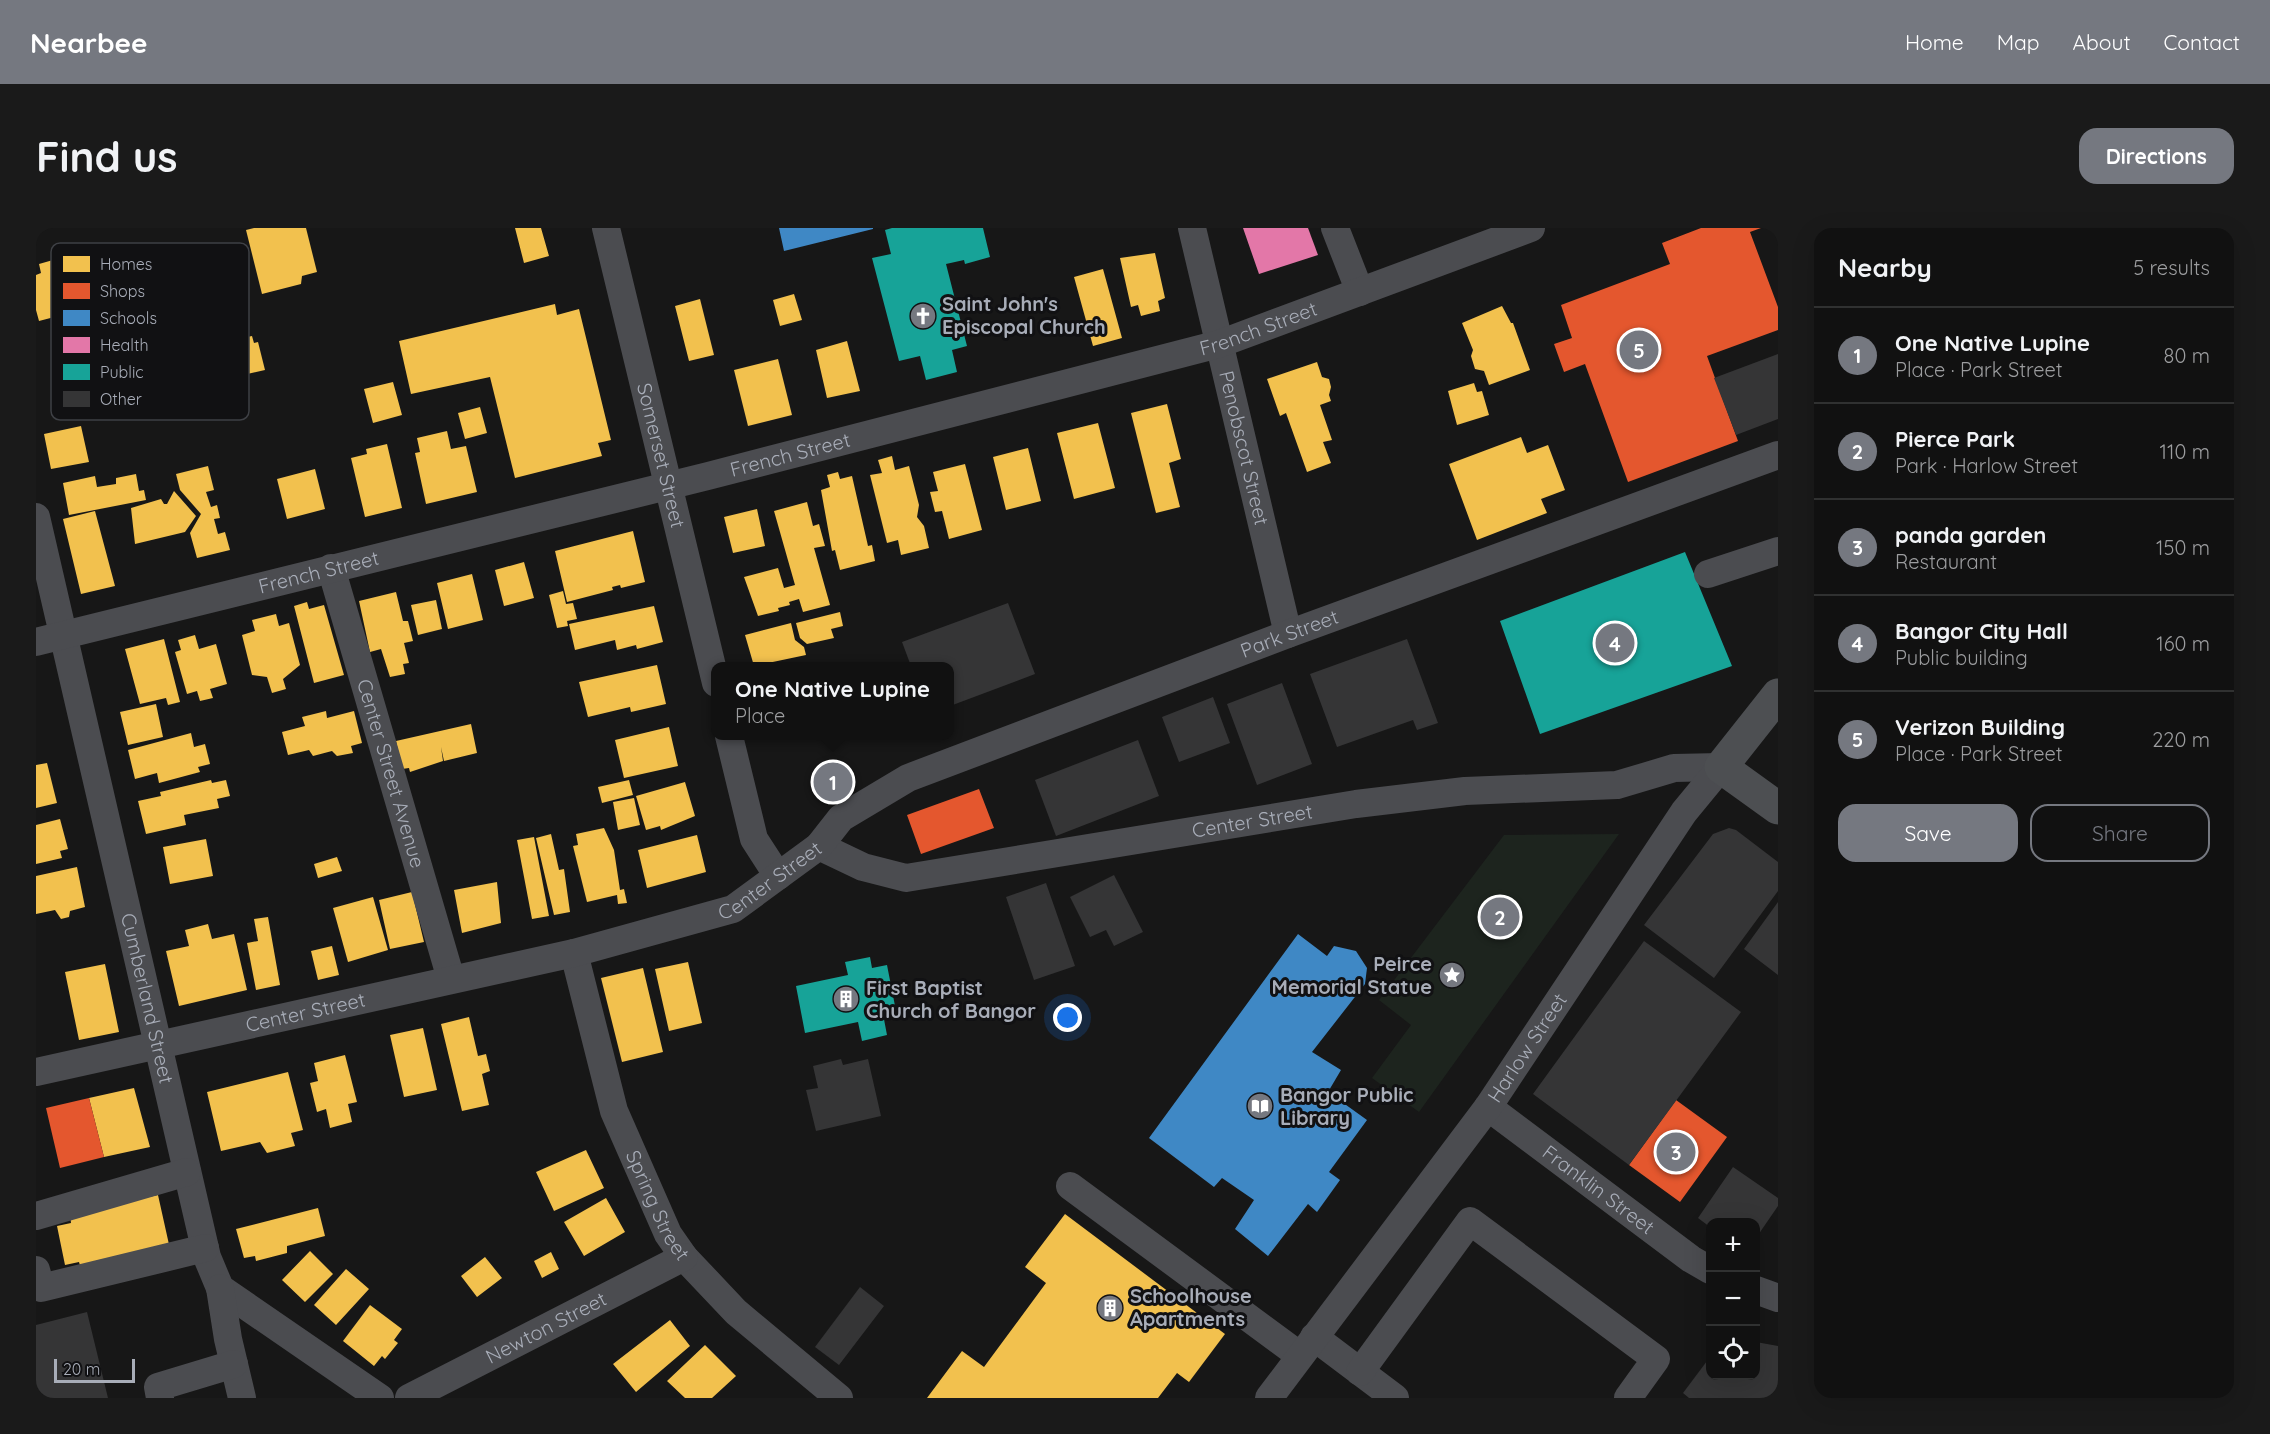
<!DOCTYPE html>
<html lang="en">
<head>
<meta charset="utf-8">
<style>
  body { margin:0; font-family:Quicksand,sans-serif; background:#1a1a1a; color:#f1f3f6 }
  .controls { position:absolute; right:18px; bottom:18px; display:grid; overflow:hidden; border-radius:12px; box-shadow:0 6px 24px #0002 }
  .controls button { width:54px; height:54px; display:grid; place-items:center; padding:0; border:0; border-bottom:2px solid #303131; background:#111; color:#f1f3f6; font:30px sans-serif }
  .scale { position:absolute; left:18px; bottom:15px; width:81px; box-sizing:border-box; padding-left:6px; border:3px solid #a8adb8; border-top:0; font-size:16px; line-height:21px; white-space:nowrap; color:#a8adb8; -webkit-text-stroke:4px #111113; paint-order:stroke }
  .you { position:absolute; left:1032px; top:790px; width:21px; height:21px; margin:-15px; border:4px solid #fff; border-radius:50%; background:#1a73e8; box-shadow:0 0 0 9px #1a73e833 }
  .badge { display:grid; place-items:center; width:39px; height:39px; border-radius:50%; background:#757880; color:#fff; font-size:20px; font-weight:700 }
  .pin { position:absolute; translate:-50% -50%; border:3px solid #fff; box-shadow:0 2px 6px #0006 }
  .popup { position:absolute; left:675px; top:434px; width:243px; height:78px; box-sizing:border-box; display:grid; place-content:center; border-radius:12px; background:#111; filter:drop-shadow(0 2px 4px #0005); font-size:20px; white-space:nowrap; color:#9c9d9f }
  .popup b { font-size:22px; color:#f1f3f6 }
  .popup::after { content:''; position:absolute; left:50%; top:100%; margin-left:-12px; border:12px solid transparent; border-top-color:#111 }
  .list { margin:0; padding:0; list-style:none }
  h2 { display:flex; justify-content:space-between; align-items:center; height:78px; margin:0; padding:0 24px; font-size:26px }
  h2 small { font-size:20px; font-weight:400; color:#9c9d9f }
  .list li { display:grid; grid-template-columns:39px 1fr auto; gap:18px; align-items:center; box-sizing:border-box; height:96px; padding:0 24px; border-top:2px solid #303131 }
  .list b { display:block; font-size:22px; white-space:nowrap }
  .list p { margin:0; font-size:20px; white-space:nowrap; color:#9c9d9f }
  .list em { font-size:20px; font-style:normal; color:#9c9d9f }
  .actions { display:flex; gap:12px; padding:18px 24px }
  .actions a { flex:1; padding:14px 0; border:2px solid #757880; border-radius:18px; text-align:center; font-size:21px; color:#757880 }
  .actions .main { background:#757880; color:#fff }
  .icon { flex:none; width:33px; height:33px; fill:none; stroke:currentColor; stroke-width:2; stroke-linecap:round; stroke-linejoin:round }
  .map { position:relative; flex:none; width:1742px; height:1170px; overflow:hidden; border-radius:18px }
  header { display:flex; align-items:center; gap:36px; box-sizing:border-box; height:84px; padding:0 30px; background:#757880; color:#fff }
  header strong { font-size:28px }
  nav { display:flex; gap:33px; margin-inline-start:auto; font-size:21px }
  .intro { display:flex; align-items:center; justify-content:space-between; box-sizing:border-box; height:144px; padding:0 36px }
  h1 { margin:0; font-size:42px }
  .button { padding:15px 27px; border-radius:18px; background:#757880; color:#fff; font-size:21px; font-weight:700 }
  main { display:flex; gap:36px; padding:0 36px }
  aside { flex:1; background:#111; border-radius:18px; box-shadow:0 6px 24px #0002 }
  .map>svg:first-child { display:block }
</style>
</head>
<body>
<header>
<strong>Nearbee</strong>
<nav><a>Home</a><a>Map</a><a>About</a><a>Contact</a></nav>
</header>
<div class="intro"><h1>Find us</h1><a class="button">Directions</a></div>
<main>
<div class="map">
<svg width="1742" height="1170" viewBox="0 0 1742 1170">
  <rect width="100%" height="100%" fill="#171717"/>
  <!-- green -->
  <path fill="#1d241e" d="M1583,606l-200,278 -47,-34 39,-53 -32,-25 125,-165z"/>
  <!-- homes -->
  <path fill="#f2c14e" d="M218,0h52l11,44 -15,4 -1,8 -39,10 -16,-64z
    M479,0h26l8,28 -25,7z
    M159,17l11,50 -8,5 9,42 -27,6 -6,-28 -9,2 -4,-18 -7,1 -10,-49z
    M1119,25l10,45 -7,3 2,10 -19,5 -3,-11 -7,2 -11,-49z
    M17,32l3,13 15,-4 10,41 -42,11 -3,-11v-35l5,-2 -2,-9z
    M1067,41l19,69 -29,8 -19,-69z
    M758,66l8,26 -22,6 -7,-26z
    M664,71l14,56 -25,6 -14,-55z
    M519,76l2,11 22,-6 32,131 -13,3 4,13 -87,22 -25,-101 -79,17 -12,-53z
    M1466,78l9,17h2l17,47 -41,15 -5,-14 -9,-2 -4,-13 2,-6 -11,-27z
    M216,108l2,7 4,-1 7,28 -44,10 -6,-28 11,-2 -2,-8z
    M811,113l13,50 -33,7 -11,-48z
    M742,131l14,56 -44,11 -14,-56z
    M1281,134l5,15 7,2 2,8 -2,8 2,6 -11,4 12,35 -9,2 8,21 -24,9 -21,-59 -6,3 -13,-37z
    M357,154l9,33 -29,8 -9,-34z
    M1438,155l3,9 5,-1 7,24 -32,10 -9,-34z
    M1131,176l14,55 -12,4 11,44 -24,6 -25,-100z
    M444,179l7,26 -22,6 -7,-26z
    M1062,195l17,65 -41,11 -17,-66z
    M45,198l8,36 -38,7 -7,-35z
    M411,203l4,18 15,-3 11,46 -51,12 -11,-51 5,-1 -3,-14z
    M1485,209l6,16 21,-8 17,45 -24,9 6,14 -70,27 -28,-76z
    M351,216l15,64 -37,9 -14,-59 16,-4 -1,-5z
    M992,220l13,53 -35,9 -13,-53z
    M856,228l3,14 14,-4 10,39 -2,12 7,9 5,22 -28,7 -3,-15 -11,3 -17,-68 12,-2 -4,-13z
    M929,236l17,66 -33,9 -7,-28 -7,1 -5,-20 8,-1 -5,-19z
    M172,238l6,24 -8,2 5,15 6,-2 3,13 -6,1 4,15 7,-2 5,18 -33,8 -7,-25 11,-19 -21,-24 -4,-16z
    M279,241l10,40 -38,10 -10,-40z
    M802,244l2,7 12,-3 16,70 4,-1 3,16 -35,9 -5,-20 -3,1 -11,-61 9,-3 -3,-12z
    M100,246l3,17 5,-1 2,10 -77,15 -6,-32 32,-7 2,11 19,-3v-6z
    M138,263l22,25 -11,16 -50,12 -4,-36 30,-9 3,5h3z
    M771,274l6,24 6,-2 6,22 -11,2 16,57 -27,7 -4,-13 -10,3 1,3 -12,3 1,3 -21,5 -14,-39 34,-9 6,20 11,-3 -21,-74z
    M721,281l8,37 -32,7 -9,-36z
    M59,283l20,75 -34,8 -18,-75z
    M597,303l12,51 -24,6 -1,-3 -8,2 1,3 -46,12 -12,-51z
    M488,334l10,36 -30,8 -9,-36z
    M436,346l11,46 -35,9 -11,-46z
    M527,363l3,13 7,-1 4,16 -10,2 1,5 -11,2 -8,-33z
    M360,364l7,29h5l5,20 -9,2 5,20 -6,1 2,10 -15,3 -9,-28 -11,3 -11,-51z
    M400,372l6,29 -24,6 -7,-30z
    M271,374l2,7 15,-4 20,70 -30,8 -20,-77z
    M618,378l9,36 -26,7 -1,-4 -19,5 -2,-10 -40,10 -6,-26z
    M804,384l3,14 -12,3 3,9 -27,6 -7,-6 -4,-15z
    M240,386l3,12 10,-3 11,42 -17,14 3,10 -14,4 -5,-16 -15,-2 -10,-40 13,-4 -3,-11z
    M755,395l4,17 9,7 2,8 -52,11 -9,-31z
    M159,407l4,14 17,-5 11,40 -17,5 3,9 -13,3 -3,-10 -10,3 -12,-42 6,-2 -3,-10z
    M128,411l16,63 -12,3 -2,-7 -26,6 -15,-55z
    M621,437l9,39 -35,8 -1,-5 -42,10 -9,-35z
    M120,476l7,33 -35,8 -8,-33z
    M290,483l1,7 27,-7 8,32 -11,3 2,7 -16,3 -5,-5 -19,5 -4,-6 -21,5 -6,-23 23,-6 -3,-9z
    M435,496l6,29 -33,8 -3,-14 2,14 -33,11 -1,-4 -7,1 -6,-28z
    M633,499l9,39 -54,12 -9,-38z
    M155,505l3,14 11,-3 5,20 -12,3 2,5 -41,11 -2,-10 -22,6 -7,-29z
    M11,535l10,40 -21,5v-43z
    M175,552l1,3 14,-3 4,16 -13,3 2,9 -35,7 2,10 -40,9 -8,-33 23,-5 -1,-4z
    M593,552l4,15 -31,8 -4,-16z
    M649,554l10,34 -34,14 -1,-4 -14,4 -10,-34z
    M598,570l6,27 -22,5 -5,-28z
    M24,591l8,30 -8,2 2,7 -26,6v-39z
    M568,600l10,22 6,40 4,-1 3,14 -9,1 -1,-9 -30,7 -14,-56 5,-1 -2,-11z
    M515,606l8,36 5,-1 6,43 -16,3 -18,-77z
    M661,607l9,37 -59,16 -9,-38z
    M498,609l15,79 -17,3 -15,-79z
    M170,611l7,37 -43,8 -7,-37z
    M301,629l5,14 -24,7 -4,-14z
    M41,639l8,40 -15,4 -1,6 -8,2 -6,-9 -19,4v-38z
    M461,654l4,41 -39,10 -8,-43z
    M376,664l12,50 -34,7 -11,-49z
    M337,669l15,53 -40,12 -15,-54z
    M232,689l12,68 -24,5 -9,-47 11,-2 -4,-22z
    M172,696l4,15 22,-5 13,56 -68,16 -13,-55 23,-5 -4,-16z
    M296,718l7,29 -21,5 -7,-29z
    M652,734l14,61 -33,8 -14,-62z
    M69,736l14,68 -40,8 -14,-68z
    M607,740l20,84 -41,10 -21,-84z
    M433,789l9,39 8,-2 4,17 -8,3 7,31 -27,6 -21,-87z
    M387,800l14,62 -33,7 -14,-62z
    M309,827l12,47 -9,2 4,18 -22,6 -4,-19 -9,3 -7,-29 8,-2 -4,-18z
    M252,844l15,58 -12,3 4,13 -28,7 -7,-11 -39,9 -14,-59z
    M98,860l16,59 -46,10 -15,-59z
    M550,922l18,38 -50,23 -18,-39z
    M122,967l12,54 -89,20 -2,-7 -14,3 -8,-39 14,-3 -1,-9z
    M570,970l19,34 -41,24 -20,-34z
    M282,980l7,28 -38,10v7l-31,8 -1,-5 -11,2 -8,-29z
    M1029,986l160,120 -36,48 -12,-9 -19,25h-231l35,-47 22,16 62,-84 -21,-16z
    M274,1023l23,23 -28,28 -23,-22z
    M515,1024l8,17 -17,9 -8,-17z
    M449,1029l17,21 -25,19 -16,-21z
    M310,1041l23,20 -33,36 -22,-20z
    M334,1077l32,24 -8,11 4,3 -13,16 -3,-3 -8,10 -31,-25z
    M634,1092l20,26 -54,46 -23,-28z
    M669,1117l31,31 -24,22h-27l-18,-17z"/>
  <!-- shops -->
  <path fill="#e4572e" d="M1665,0h60l-11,4 28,75v23l-71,26 31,85 -110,41 -43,-118 -21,8 -10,-28 18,-6 -11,-33 109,-41 -8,-21z
    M943,561l15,39 -73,26 -14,-39z
    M53,870l15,59 -44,11 -14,-60z
    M1640,872l51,37 -47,65 -51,-37z"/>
  <!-- schools -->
  <path fill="#3f88c5" d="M743,0h94v1l-89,22z
    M1262,706l29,22 7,-10 22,5 11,17 -2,16 -53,68 29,18 -13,22 39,28 -38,52 11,8 -23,32 -9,-8 -40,52 -33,-27 19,-29 -32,-22 -8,9 -65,-49z"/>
  <!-- health -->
  <path fill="#e377a8" d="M1207,0h65l10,27 -59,19z"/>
  <!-- public -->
  <path fill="#17a398" d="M856,0h91l7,29 -25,7 -1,-4 -18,4 21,82 -15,4 5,22 -31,8 -6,-24 -21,5 -27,-103 19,-4 -6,-24z
    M1649,324l47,114 -192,68 -40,-113z
    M834,729l2,11 15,-3 9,46 -13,3 4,21 -25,6 -4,-19 -53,11 -9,-47 52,-11 -3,-13z"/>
  <!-- building -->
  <path fill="#353536" d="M1742,126v65l-42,16 -22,-57z
    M972,375l27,71 -85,32v-40h-39l-9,-24z
    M1371,411l31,84 -21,7 -4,-10 -76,27 -27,-73z
    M1246,455l30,81 -55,21 -30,-81z
    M1177,469l17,46 -51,19 -17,-45z
    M1102,512l21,56 -103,40 -21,-56z
    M1693,600l7,2 42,32v29l-64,87 -70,-53 69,-91z
    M1078,647l29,57 -29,14 -8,-16 -16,7 -20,-40z
    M1010,655l29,83 -41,14 -28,-83z
    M1742,674v73l-34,-26z
    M1608,713l97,71 -112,153 -96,-71z
    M805,831l2,6 25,-6 13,57 -65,15 -10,-41 12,-2 -5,-22z
    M1697,939l45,31v8l-22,32v-16h-46v5l-12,-9z
    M824,1059l24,19 -45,59 -24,-18z
    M51,1084l21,86h-72v-73z
    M1720,1114l22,4v52h-89l-6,-5 27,-36v19h46z"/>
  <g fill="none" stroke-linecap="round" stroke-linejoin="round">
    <!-- minor -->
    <g stroke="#4b4c50" stroke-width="28">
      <path id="s1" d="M570,0l110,455"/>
      <path id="s2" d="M1156,0l96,406"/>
      <path d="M1299,0l25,64"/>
      <path id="s3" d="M0,289l171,740 13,31 160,110"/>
      <path id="s4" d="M295,340l120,411"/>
      <path d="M1672,346l70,-23"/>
      <path id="s5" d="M0,414l672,-166 511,-132 312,-116"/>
      <path d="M693,508l25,103 24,37"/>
      <path id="s6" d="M783,618l44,21 43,11 450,-74 109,-13 152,-6 57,-17 47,-1"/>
      <path id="s7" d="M538,725l40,158 54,123 16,23 52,55 103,86"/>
      <path id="s8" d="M0,844l538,-119 159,-44 86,-63 22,-28 67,-40 380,-144 490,-179"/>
      <path id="s9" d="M1452,879l203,152 19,11"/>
      <path d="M1034,958l229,169"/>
      <path d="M0,988l151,-44"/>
      <path d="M0,1042l5,18 164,-40"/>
      <path d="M184,1060l8,51 14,59"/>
      <path d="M1720,1062l22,8"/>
      <path d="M1278,1109l81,61"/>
      <path d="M1324,1144l110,-151 186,138 -28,39"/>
      <path d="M124,1170l-2,-11 76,-23"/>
      <path id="s10" d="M373,1170l275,-141"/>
      <path id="s11" d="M1233,1170l219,-291 196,-295 37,-45"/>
    </g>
    <!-- major -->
    <path stroke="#4d4f52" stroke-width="33" d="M1742,467l-57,72 57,41"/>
  </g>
  <!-- icons -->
  <defs>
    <symbol id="church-disc" viewBox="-11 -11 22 22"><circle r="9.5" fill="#757880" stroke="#111113"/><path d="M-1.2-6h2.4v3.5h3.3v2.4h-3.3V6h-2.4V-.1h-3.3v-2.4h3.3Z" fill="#fff"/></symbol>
    <symbol id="sight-disc" viewBox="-11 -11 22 22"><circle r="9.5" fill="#757880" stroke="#111113"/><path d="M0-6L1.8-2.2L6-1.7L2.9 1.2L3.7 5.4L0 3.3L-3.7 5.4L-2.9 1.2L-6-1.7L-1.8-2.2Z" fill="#fff"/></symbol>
    <symbol id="building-disc" viewBox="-11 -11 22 22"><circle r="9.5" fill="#757880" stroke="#111113"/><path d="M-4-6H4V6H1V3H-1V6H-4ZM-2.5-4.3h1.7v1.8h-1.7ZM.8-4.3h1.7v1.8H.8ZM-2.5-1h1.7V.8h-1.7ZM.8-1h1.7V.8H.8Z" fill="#fff"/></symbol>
    <symbol id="library-disc" viewBox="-11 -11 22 22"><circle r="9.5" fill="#757880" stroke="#111113"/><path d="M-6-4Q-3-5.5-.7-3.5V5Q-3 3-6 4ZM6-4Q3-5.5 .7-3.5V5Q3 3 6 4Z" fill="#fff"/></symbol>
  </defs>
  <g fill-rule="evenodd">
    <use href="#church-disc" x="872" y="73" width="30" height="30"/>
    <use href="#sight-disc" x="1401" y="732" width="30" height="30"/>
    <use href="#building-disc" x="795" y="756" width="30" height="30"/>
    <use href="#library-disc" x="1209" y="863" width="30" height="30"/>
    <use href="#building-disc" x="1059" y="1065" width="30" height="30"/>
  </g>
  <g text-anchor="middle" stroke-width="6" stroke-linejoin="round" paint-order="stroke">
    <!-- poi labels -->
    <g font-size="20" font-weight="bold" fill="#a8adb8" stroke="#111113" text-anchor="start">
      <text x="906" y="83">Saint John's<tspan x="906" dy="23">Episcopal Church</tspan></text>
      <text x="1396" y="743" text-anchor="end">Peirce<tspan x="1396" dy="23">Memorial Statue</tspan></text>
      <text x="830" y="767">First Baptist<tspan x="830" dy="23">Church of Bangor</tspan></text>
      <text x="1244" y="874">Bangor Public<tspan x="1244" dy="23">Library</tspan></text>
      <text x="1094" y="1075">Schoolhouse<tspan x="1094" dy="23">Apartments</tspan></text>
    </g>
    <!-- street labels -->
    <g font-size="20" fill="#a8adb8" stroke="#111113">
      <text dy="7" stroke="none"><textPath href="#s5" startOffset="1262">French Street</textPath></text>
      <text dy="7" stroke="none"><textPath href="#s2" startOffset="226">Penobscot Street</textPath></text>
      <text dy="7" stroke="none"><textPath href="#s1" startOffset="234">Somerset Street</textPath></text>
      <text dy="7" stroke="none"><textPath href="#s5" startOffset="777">French Street</textPath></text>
      <text dy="7" stroke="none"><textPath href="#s5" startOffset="291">French Street</textPath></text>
      <text dy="7" stroke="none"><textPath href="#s8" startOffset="1344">Park Street</textPath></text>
      <text dy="7" stroke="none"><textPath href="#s4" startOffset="214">Center Street Avenue</textPath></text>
      <text dy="7" stroke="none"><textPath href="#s6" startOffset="444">Center Street</textPath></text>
      <text dy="7" stroke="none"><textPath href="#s8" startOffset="762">Center Street</textPath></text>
      <text dy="7" stroke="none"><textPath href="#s3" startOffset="494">Cumberland Street</textPath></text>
      <text dy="7" stroke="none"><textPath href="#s8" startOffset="276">Center Street</textPath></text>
      <text dy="7" stroke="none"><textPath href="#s11" startOffset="435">Harlow Street</textPath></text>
      <text dy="7" stroke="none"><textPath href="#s9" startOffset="138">Franklin Street</textPath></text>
      <text dy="7" stroke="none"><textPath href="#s7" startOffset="267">Spring Street</textPath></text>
      <text dy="7" stroke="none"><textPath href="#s10" startOffset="154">Newton Street</textPath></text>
    </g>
  </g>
  <!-- legend -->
  <rect x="15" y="15" width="198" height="177" rx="9" fill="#111113" stroke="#3e4045" stroke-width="1.5"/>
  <rect x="27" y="28" width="27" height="16" fill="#f2c14e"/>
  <rect x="27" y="55" width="27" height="16" fill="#e4572e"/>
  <rect x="27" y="82" width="27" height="16" fill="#3f88c5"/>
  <rect x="27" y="109" width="27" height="16" fill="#e377a8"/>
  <rect x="27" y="136" width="27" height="16" fill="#17a398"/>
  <rect x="27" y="163" width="27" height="16" fill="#353536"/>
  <g font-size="16" fill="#a8adb8">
    <text x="64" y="42">Homes</text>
    <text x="64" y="69">Shops</text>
    <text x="64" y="96">Schools</text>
    <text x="64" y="123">Health</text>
    <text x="64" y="150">Public</text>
    <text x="64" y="177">Other</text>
  </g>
</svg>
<div class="controls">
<button>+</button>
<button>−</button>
<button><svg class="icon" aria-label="locate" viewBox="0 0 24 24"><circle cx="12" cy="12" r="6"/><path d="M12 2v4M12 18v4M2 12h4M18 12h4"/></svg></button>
</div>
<div class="scale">20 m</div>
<div class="you"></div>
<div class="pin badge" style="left:797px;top:554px">1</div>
<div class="popup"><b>One Native Lupine</b>Place</div>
<div class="pin badge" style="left:1464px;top:689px">2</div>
<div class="pin badge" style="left:1640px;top:924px">3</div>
<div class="pin badge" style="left:1579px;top:415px">4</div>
<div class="pin badge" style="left:1603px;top:122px">5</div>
</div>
<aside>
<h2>Nearby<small>5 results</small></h2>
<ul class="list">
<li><span class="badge">1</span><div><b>One Native Lupine</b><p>Place · Park Street</p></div><em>80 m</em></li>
<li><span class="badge">2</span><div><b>Pierce Park</b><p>Park · Harlow Street</p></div><em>110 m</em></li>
<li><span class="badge">3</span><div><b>panda garden</b><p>Restaurant</p></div><em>150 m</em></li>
<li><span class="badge">4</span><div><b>Bangor City Hall</b><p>Public building</p></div><em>160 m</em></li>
<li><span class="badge">5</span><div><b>Verizon Building</b><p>Place · Park Street</p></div><em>220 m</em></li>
</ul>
<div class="actions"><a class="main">Save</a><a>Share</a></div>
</aside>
</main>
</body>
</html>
